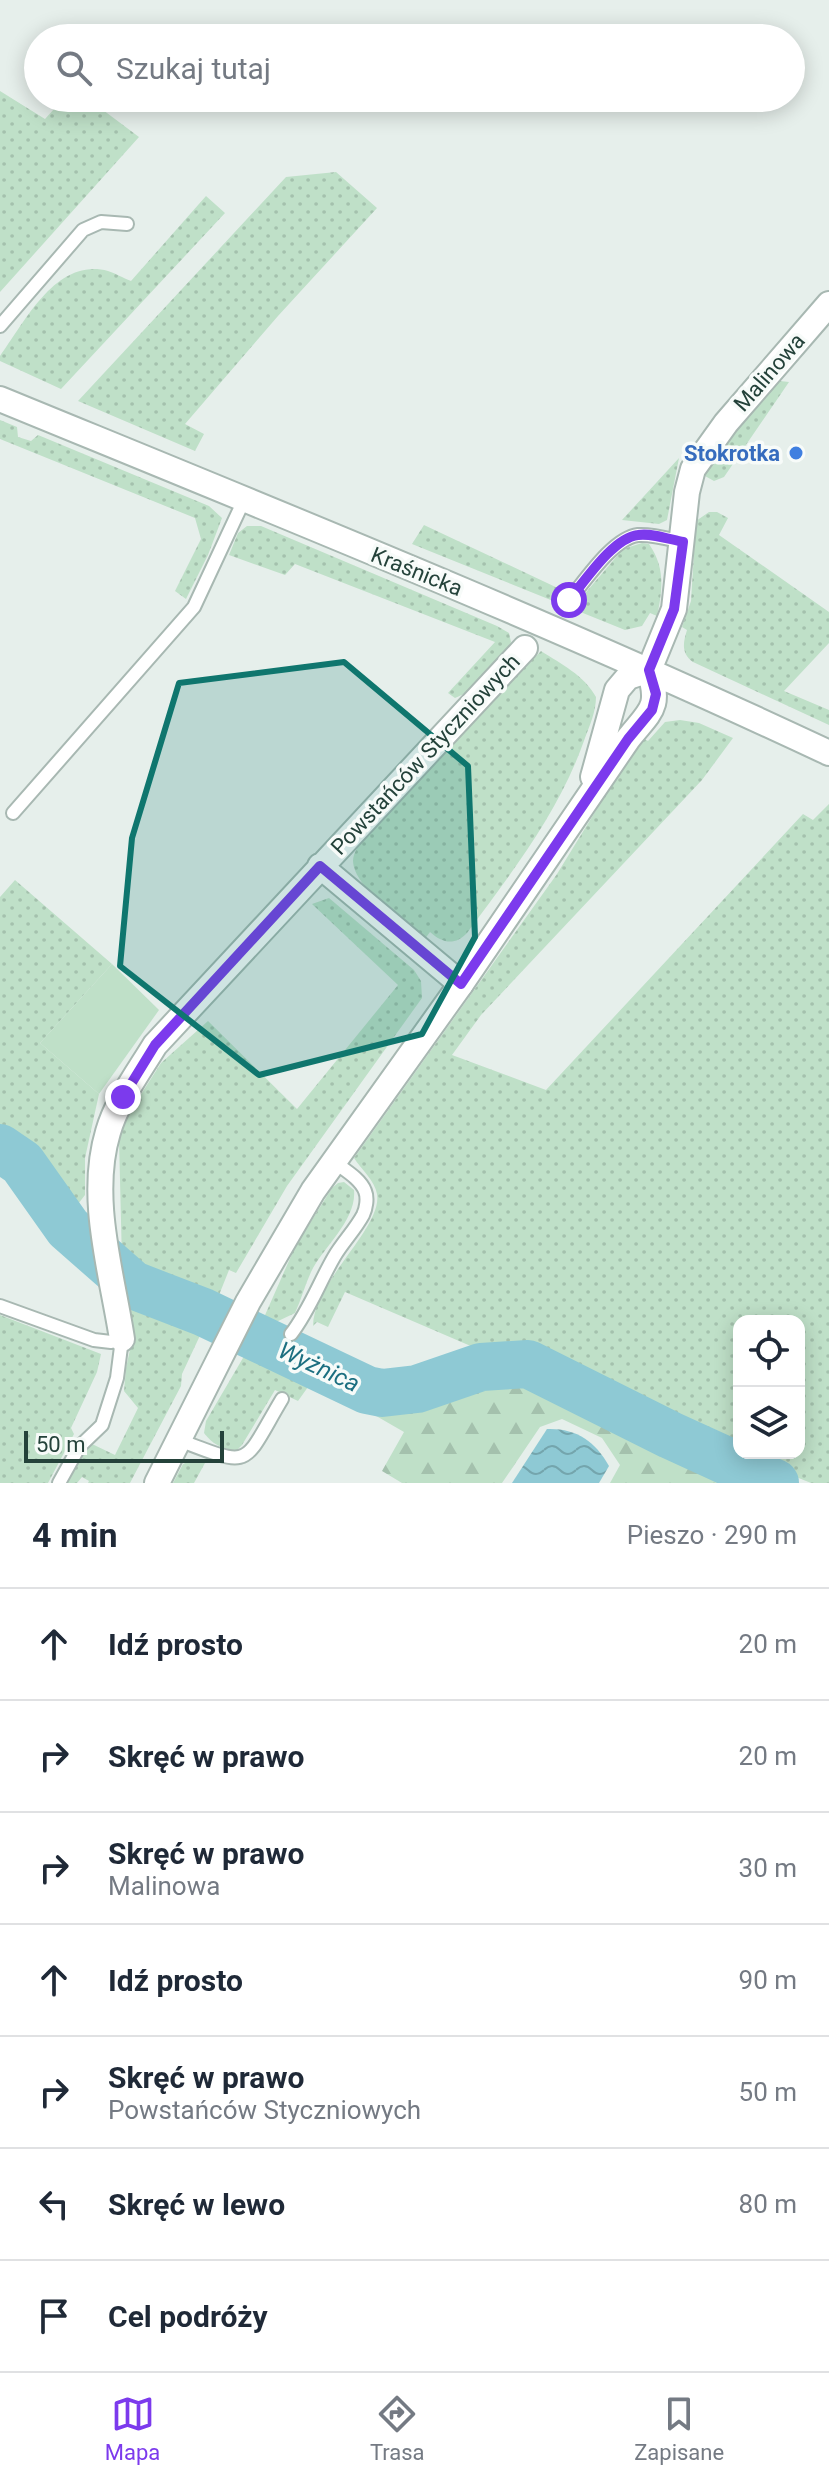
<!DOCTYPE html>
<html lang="pl">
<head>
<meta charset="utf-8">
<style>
  body { margin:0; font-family:Roboto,sans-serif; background:#f2f2f3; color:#1f2937 }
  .controls { position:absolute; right:24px; bottom:24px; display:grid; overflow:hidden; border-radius:16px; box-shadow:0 4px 20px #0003 }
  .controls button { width:72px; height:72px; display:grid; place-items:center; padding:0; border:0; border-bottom:2px solid #e0e1e3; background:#fff; color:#1f2937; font:40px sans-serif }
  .scale { position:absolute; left:24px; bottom:20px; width:200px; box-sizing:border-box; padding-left:8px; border:4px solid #24423a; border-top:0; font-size:22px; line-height:28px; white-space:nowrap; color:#24423a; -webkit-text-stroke:6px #f7fbf9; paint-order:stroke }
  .stop { position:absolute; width:24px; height:24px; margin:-18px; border:6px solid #7c3aed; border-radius:50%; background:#fff }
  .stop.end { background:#7c3aed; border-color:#fff; box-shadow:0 2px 8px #0008 }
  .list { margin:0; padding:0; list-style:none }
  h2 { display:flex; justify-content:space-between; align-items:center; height:104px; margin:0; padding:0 32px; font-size:34px }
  h2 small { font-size:26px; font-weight:400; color:#747a83 }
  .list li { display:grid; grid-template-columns:52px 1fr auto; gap:24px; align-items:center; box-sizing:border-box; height:112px; padding:0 32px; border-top:2px solid #e0e1e3 }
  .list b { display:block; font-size:30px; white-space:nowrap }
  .list p { margin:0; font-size:26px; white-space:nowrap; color:#747a83 }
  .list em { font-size:26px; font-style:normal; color:#747a83 }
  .icon { flex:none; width:44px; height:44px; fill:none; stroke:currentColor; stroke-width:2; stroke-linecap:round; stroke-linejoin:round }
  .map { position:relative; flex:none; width:829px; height:1483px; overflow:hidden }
  .search { position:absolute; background:#fff; box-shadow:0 4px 20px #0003; left:24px; right:24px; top:24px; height:88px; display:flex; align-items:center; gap:20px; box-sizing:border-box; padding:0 28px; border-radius:44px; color:#747a83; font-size:30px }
  .sheet { height:888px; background:#fff }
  nav { display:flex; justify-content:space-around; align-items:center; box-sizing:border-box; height:112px; border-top:2px solid #e0e1e3; background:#fff; font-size:22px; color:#747a83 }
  nav a { display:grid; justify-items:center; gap:4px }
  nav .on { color:#7c3aed }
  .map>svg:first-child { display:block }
</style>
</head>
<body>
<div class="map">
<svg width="829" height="1483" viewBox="0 0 829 1483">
  <defs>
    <pattern id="grass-dots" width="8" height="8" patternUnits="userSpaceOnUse" patternTransform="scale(2)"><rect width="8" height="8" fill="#bfe0c8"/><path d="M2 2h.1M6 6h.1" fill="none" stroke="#a4c1ad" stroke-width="1.8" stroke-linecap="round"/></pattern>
    <pattern id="forest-firs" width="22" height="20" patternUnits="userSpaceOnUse" patternTransform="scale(2)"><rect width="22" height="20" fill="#bfe0c8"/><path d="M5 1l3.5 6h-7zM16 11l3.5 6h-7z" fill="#a4c1ad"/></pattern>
    <pattern id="water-waves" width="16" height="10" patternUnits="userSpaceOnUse" patternTransform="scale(2)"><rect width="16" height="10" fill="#8ec9d4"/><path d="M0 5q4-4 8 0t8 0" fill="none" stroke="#74a5ad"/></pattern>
  </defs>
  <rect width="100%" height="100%" fill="#e6efeb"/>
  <!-- grass -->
  <path fill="url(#grass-dots)" fill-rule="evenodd" d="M0,91l45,28 19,-21h23l52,39 -139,155z
    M336,172l41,36 -99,108 -93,108 19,10 -9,17 -117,-50 208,-224z
    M206,196l19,17 -164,176 -61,-28v-5c25,-34 56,-99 108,-85 7,2 15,7 23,10z
    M780,381l9,1 -65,95 -10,4 -9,-5 -1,-4 65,-88z
    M0,420l17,7 1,10 13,4 7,-6 171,71 13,12 -14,37 -22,44 -11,-8 26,-52 -6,-21 -195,-79z
    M679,458l-12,62 -8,4 -37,-4z
    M709,512h8l11,6 -9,17 110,77v31l-45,48 45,19v15l-136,-63c-12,-9 -10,-19 -6,-32l-5,-3 9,-26 5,-80z
    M424,525l140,66 -3,6 15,7 47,-55 19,-6 7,1c16,23 14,45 8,72l-7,-3 -8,13 -17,4 -213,-86z
    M247,526h14l236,100 12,7 2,9c-8,18 -37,50 -56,56l-7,-5 47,-51 -200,-78 -10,11 -56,-20 9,-22z
    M541,651c20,13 43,24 55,46 0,14 -6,28 -11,41 -25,73 -73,134 -118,195 -12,13 -25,10 -37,-1l-6,8c-19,-17 -70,-52 -71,-79 0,-8 6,-16 10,-23z
    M680,720l19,3 34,15 -31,42 -221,235 -29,40 94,35 257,-276 10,6 16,-16v679h-18l-331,-133 -135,-58 -17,35 -11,-5 -4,4c0,-44 70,-99 64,-132 -2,-13 -16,-25 -23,-36l203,-284 84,-137 7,4 17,-19zM739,1321h60v132h-60z
    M15,880l97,84 -72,79 59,51 -14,64v37l-17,22 -41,-60 -27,-18v-242z
    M329,898l85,72 7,11 1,17 -135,188 -51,87 -7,-3 -16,40 -72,-31 -19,-17 -3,-123 10,-26 32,-50 47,-42 89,88 101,-124 -86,-81z
    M344,1182l10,8c3,30 -30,56 -43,82 -6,13 -10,28 -16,41l-21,10 -12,-1 33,-75 37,-59 6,-5z
    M124,1289l15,15 65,23 -22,47 -1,12 -51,97h-42l1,-2 -7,-4 -5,6h-11l12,-21 14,-18 23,11 23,-47 -14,-17 2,-23 5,-23z
    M0,1315l101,39 -4,18 -26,56 3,6 -26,49h-48z
    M250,1346l63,34 -15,21 -23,-11 -33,55 -6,6c-14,-3 -23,-6 -32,-18l2,-12z
    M192,1460l13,3 -11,20h-21l10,-19z"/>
  <!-- forest -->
  <path fill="url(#forest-firs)" d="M491,1376l36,1 102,56 106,50h-125l10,-18 -18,-27 -40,-19 -22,8 -38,56h-100l-20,-12 22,-39 -66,-38 34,9 45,-3z"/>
  <!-- green -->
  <path fill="#bfe0c8" d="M112,964l47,46 -60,84 -59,-51z"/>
  <!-- water -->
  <path fill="url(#water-waves)" d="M547,1429c29,-1 48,12 62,37l-10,17h-87z"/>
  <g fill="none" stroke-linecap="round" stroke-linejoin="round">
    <!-- river -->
    <path stroke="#8ec9d4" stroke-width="48" d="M0,1148l22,15 46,65 65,57 70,27 164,78 15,3 35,-4 64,-22 47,-3 142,71 105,48"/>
    <defs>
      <path id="service" d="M0,326l83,-96 18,-8 26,2
        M569,600c16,-19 44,-62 69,-65 15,-1 31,4 45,7
        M13,813l181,-206 50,-107
        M0,1306l94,34 17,2 11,-3 -5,39 -15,47 -23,22 -20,36
        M291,1334c18,-23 28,-51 43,-77 8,-14 21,-27 29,-42 3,-6 5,-17 2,-24 -5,-13 -22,-22 -32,-30
        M179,1440c75,29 63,26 103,-41"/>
      <path id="minor" d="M649,670l25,-61 13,-117 6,-23 33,-46 103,-119
        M320,866l141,118
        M122,1339c-10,-66 -34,-141 -14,-207 9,-31 30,-59 47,-87l370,-397"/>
      <path id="tertiary" d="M0,399c278,114 557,226 829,354
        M593,777l24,-87 11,-13 21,-7
        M157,1483l91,-181 65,-111 148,-207 167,-245c23,-29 33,-31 21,-69"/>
    </defs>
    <!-- service casing -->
    <use href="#service" stroke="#a8b8b2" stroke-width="16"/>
    <!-- minor casing -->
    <use href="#minor" stroke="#a8b8b2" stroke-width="28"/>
    <!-- tertiary casing -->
    <use href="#tertiary" stroke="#a8b8b2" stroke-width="28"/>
    <!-- service -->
    <use href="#service" stroke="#fff" stroke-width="12"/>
    <!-- minor -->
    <use href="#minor" stroke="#fff" stroke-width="24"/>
    <!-- tertiary -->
    <use href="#tertiary" stroke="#fff" stroke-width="24"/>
  </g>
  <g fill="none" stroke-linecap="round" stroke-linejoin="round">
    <!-- route -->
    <path stroke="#7c3aed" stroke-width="10" d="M123,1097l32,-52 165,-179 141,118 167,-245 24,-29 4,-16 -7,-24 25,-61 9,-67c-14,-3 -31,-9 -45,-7 -25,3 -53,46 -69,65"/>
  </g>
  <!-- marked area -->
  <path fill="#0f766e" fill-opacity="0.2" stroke="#0f766e" stroke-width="6" stroke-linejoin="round" d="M344,662l124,104 7,171 -53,97 -163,41 -139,-109 12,-128 47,-155z"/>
  <!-- markers -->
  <circle fill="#3f7fe0" stroke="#f7fbf9" stroke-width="3" cx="796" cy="453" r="8"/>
  <g text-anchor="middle" stroke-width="7" stroke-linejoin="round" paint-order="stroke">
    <!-- street labels -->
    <g font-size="22" fill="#24423a" stroke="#f7fbf9">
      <text transform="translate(769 372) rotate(-49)" y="8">Malinowa</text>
      <text transform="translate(417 571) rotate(22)" y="8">Kraśnicka</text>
      <text transform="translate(425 754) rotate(-47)" y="8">Powstańców Styczniowych</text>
    </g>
    <!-- shop labels -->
    <g font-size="22" font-weight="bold" fill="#366cbe" stroke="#f7fbf9" text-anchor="end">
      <text x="780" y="461">Stokrotka</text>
    </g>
    <!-- water labels -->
    <g font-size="24" font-style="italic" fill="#1c6f80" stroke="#f7fbf9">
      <text transform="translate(319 1367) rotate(25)" y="8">Wyżnica</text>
    </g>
  </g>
</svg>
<div class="controls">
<button><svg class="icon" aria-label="locate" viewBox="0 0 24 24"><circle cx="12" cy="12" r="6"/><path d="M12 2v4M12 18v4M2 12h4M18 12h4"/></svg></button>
<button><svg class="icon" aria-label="layers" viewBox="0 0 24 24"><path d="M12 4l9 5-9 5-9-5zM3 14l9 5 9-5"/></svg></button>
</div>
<div class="scale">50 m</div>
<div class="stop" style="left:569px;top:600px"></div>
<div class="stop end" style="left:123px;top:1097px"></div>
<div class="search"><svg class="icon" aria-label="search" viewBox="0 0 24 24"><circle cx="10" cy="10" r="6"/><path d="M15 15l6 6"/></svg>Szukaj tutaj</div>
</div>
<section class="sheet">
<h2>4 min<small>Pieszo · 290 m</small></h2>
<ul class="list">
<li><svg class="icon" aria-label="ahead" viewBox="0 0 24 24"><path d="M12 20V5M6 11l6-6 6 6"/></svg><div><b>Idź prosto</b></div><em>20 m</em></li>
<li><svg class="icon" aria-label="right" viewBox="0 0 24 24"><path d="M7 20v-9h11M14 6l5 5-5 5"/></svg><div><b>Skręć w prawo</b></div><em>20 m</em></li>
<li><svg class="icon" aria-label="right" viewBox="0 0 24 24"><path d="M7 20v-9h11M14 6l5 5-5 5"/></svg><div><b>Skręć w prawo</b><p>Malinowa</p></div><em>30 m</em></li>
<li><svg class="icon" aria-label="ahead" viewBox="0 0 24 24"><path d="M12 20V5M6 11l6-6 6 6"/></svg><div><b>Idź prosto</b></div><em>90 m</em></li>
<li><svg class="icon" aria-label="right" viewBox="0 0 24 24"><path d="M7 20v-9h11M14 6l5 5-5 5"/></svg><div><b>Skręć w prawo</b><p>Powstańców Styczniowych</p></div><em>50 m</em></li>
<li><svg class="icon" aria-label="left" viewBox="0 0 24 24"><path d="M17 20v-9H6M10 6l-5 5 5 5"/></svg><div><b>Skręć w lewo</b></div><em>80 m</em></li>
<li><svg class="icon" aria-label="arrive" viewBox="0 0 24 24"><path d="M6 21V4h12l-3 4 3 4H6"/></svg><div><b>Cel podróży</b></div></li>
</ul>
</section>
<nav>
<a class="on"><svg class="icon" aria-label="map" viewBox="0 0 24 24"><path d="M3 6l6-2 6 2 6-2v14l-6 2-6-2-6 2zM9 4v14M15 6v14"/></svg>Mapa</a>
<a><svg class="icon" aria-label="directions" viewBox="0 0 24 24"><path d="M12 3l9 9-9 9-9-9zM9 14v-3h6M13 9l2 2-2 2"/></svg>Trasa</a>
<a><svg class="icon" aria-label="saved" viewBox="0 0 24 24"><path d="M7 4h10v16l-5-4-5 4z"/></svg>Zapisane</a>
</nav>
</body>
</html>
